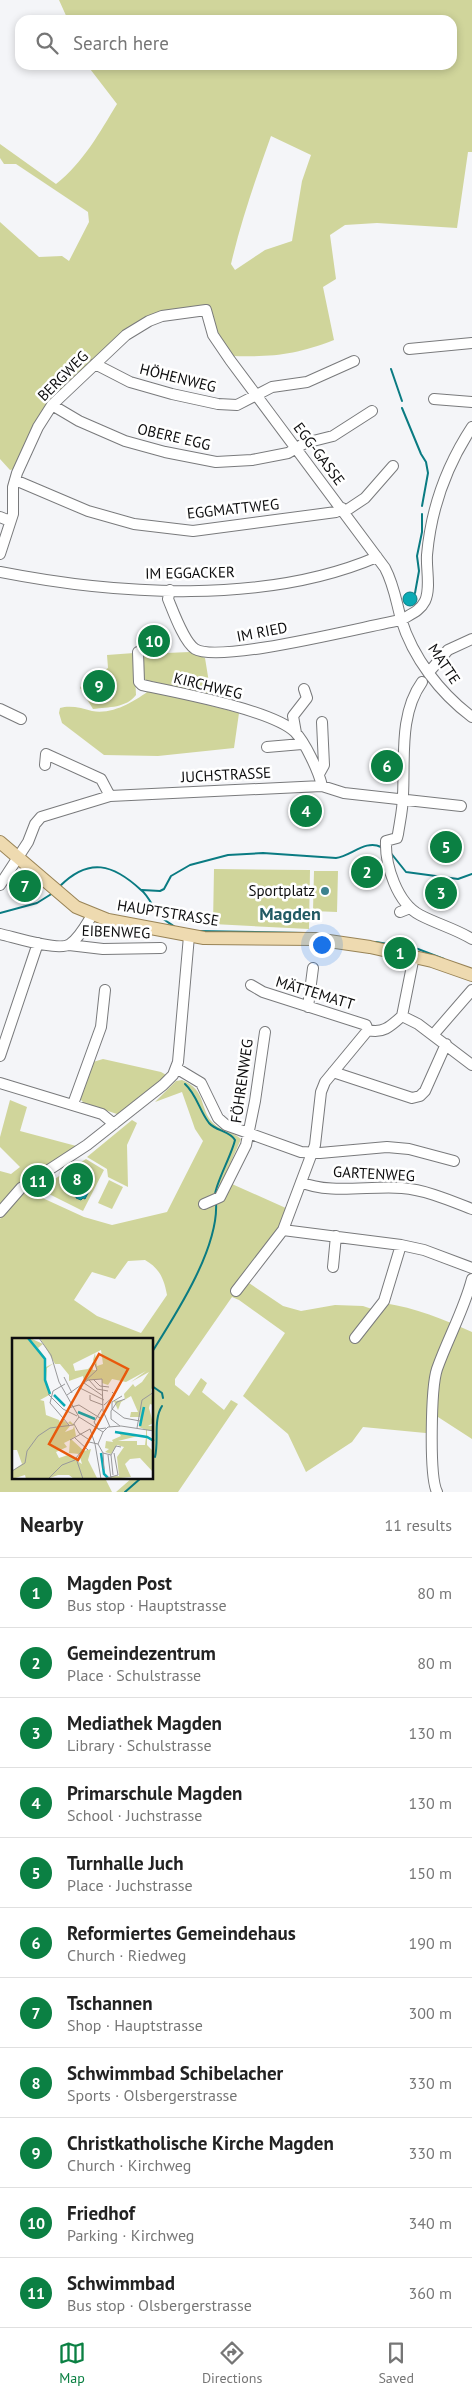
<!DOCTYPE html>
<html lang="en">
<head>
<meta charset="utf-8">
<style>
  body { margin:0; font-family:"PT Sans",sans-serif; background:#f6f6f6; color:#222 }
  .you { position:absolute; left:321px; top:944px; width:18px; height:18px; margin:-12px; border:4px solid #fff; border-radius:50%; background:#1a73e8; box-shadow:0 0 0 8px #1a73e833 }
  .badge { display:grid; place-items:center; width:32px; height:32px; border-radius:50%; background:#0b8043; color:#fff; font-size:16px; font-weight:700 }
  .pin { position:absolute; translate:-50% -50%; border:2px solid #fff; box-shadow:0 1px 5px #0006 }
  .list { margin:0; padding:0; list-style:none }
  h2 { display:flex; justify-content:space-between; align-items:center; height:65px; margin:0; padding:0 20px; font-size:21px }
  h2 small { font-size:16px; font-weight:400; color:#767676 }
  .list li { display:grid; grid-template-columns:32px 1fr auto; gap:15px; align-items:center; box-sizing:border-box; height:70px; padding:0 20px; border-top:1px solid #e0e0e0 }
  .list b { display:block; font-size:19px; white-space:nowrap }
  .list p { margin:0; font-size:16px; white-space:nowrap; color:#767676 }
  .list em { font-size:16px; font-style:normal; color:#767676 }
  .icon { flex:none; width:28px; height:28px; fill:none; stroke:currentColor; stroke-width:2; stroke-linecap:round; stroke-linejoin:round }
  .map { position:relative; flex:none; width:472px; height:1492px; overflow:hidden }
  .search { position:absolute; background:#fff; box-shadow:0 2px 8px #0003; left:15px; right:15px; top:15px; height:55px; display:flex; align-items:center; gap:12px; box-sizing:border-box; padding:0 18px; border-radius:15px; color:#767676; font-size:19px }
  .sheet { height:835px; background:#fff }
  nav { display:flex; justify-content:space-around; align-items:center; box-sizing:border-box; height:70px; border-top:1px solid #e0e0e0; background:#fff; font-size:14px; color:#767676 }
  nav a { display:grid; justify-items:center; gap:2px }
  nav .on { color:#0b8043 }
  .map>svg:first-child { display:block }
</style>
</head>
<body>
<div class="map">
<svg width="472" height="1492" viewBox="0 0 472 1492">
  <rect width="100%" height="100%" fill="#f4f5f8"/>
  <!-- green -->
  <path fill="#d0d59b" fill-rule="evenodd" d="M59,0h413v152h-4l-11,76 -80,-5 -32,2 -15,10 6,44 -13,8 11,53c-39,15 -61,17 -102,16l-12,-13 -11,-32 -50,4 -92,70 -53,84 -4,1 -10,-11v-237l39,35 23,-1 7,5 20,-39 -1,-10 -72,-48h-12l-4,-6v-14l56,40c27,-21 44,-52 61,-80l-30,-39h365v-45h-384zM271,136l40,19 -9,26 -10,60 -27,9 -30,20 -4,-6c10,-43 25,-86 40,-128z
    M190,652l15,6 6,37 -69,-16v-25z
    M134,653l2,42c-10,13 -27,12 -43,14l-13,-21 2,-4 26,-16 -1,-13z
    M150,690l89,23 -5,35 -76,8 -54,-1 -42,-32 -3,-10 1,-5c10,-3 22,0 32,3 21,4 43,-10 58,-21z
    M214,869l96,1 -1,59 -96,-5z
    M314,871h24l-1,41 -24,-1z
    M103,1059l58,13 7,4 -48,39 -36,-12 -4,-4 13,-37z
    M182,1080c25,10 17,29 31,43 8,8 21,9 28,16l-18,41 65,29 -9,22 -33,50 37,25 18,5 34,-6 28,1 15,5 6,-8c32,5 59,16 88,29v107l-34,-22 -2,17 -73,-7 -11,15 -46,30 -18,-38 -45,-38 42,-63 -46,-33 -7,-3 -57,82v6l14,11 12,-18 6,5 -5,9 22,18 7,-10 7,4 -60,88h-62l16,-14h20v-138h-138v138h91l7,14h-112v-273l14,-19 11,-10 59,27 28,8 55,-13 36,-71 -8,-12 -13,-37 -27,10 21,-21zM145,1260c14,8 19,18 22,35l-26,38 -44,-17 -23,-16 18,-28 23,7 13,-18z
    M10,1100l17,7 -7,24 60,16 -80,62v-38l11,3 9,-7 -20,-20v-10z
    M132,1120l5,3 -10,22 1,42 -20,-10 -1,-8 -20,-12z
    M86,1159l18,11 -21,41 -44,-22z
    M109,1180l14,7 -11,22 -14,-6z"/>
  <!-- water -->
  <path fill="#09aab4" stroke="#0a7b82" d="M403 599a7 7 0 1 1 14 0a7 7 0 1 1-14 0Z
    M67,1176l24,11 -6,12 -2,-1 -2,2 -5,-2 1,-7 -14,-7z"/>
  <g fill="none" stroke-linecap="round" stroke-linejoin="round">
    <!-- stream -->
    <path stroke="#0a7b82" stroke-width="2" d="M391,369l11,32
      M402,408l19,46 5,8 2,11 -6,33
      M415,593l4,-22 -2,-15 5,-24v-18
      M390,852l16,20 52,7 14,-5
      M60,886c29,-29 53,-22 81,4 8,6 12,18 18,25 4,5 11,8 16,12
      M142,890l18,1 4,-2 7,-13 19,-11 38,-10 35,-2 73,5c15,-2 30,-19 45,-11
      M0,913l37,-10 16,-10
      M197,931l107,2
      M376,942l42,7 26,10
      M185,1084c12,11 14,26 24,39 7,8 21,8 26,17 -3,14 -20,45 -20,55
      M152,1352c24,-38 67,-104 64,-150
      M152,1386l10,7 1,5
      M155,1457c4,-16 -2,-37 7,-51
      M125,1492l16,-14"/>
    <defs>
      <path id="minor" d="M409,349l63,-6
        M95,364l35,18 42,12 46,10 19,1 35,-18 35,-5 47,-21
        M434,399l38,3
        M52,405l27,16 46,20 40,11 51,10 36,-2 36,-7 17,-10 28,-7 39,-25
        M15,480l73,31 46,13 59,7 143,-19 6,-4
        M344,512l21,-14 28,-32
        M0,517l10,4
        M0,554l13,-40v-27l4,-14 21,-46 14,-22 74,-70 23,-14 13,-5 44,-6 7,25 17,25 155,208c9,17 11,33 16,51 12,39 39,74 71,98
        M0,572c117,23 265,33 377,-15
        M170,590l-2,9c5,12 16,43 27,50 24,15 171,-23 206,-29 10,-6 19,-9 24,-19 6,-13 1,-32 2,-46 4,-46 20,-90 45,-128
        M138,652l1,30 3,3c34,7 130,25 153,47 10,10 24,40 27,54
        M429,672l19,-22 24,-11
        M422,682c-23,32 -17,76 -19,113 0,13 -3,26 -5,39l-1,4 -11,3c-1,24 11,62 34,74 17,9 36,14 52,24
        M0,709l21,10
        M296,733l-3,-17 14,-18 -3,-9
        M267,747l35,-3
        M45,765l1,-11 55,25 9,17
        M319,774l5,-9 -2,-43
        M0,885l28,-43 7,-18 6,-7 69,-21 212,-10 22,7 117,13
        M400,912l10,-4
        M0,934c14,3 59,18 70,10 10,-7 16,-19 22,-29
        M69,945l34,4 58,-1
        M251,985l12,7 103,33 2,5
        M308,1007l5,-39
        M402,1016l16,8 54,41
        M402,1016l12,-60
        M433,1035l39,-45
        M0,1056l38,-113
        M176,1068l25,15 17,35 8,7 75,27 19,1 67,-6 22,2 45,12
        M333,1072l79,26 8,-2 5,-5 21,-47
        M0,1083l102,31 12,10
        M73,1104l28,-77 4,-37
        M301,1182c28,13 71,3 101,6 24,2 47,12 70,21
        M204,1204l16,-7 26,-52 9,-44 10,-69
        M0,1212l21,-24 66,-43 76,-60 10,-10 5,-13 11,-126
        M283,1230l118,15 23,5 48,18
        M333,1267l3,-31
        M236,1291l47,-61 32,-85 6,-53 4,-10 43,-52c15,4 23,-4 34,-14
        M355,1338l29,-37 17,-56
        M437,1492c-8,-16 -6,-105 0,-123 11,-31 27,-59 35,-90"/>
      <path id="major" d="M0,842l76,65 32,13 96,18 111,1 55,8 62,14 40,14"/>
    </defs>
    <!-- minor casing -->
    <use href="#minor" stroke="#797a7c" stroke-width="12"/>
    <!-- major casing -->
    <use href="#major" stroke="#988356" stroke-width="14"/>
    <!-- minor -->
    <use href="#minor" stroke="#fff" stroke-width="10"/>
    <!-- major -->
    <use href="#major" stroke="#eedab0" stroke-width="12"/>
  </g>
  <!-- markers -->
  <circle fill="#3c828e" stroke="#fff" stroke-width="2" cx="325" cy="891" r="5"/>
  <g text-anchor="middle" stroke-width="5" stroke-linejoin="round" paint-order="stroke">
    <!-- street labels -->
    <g font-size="15" fill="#0d0d0e" stroke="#fff">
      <text transform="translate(63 376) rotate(-45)" y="5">BERGWEG</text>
      <text transform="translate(178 378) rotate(14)" y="5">HÖHENWEG</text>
      <text transform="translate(174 437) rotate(13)" y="5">OBERE EGG</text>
      <text transform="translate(319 454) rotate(53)" y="5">EGG-GASSE</text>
      <text transform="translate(233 509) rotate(-6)" y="5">EGGMATTWEG</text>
      <text transform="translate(190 573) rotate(-1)" y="5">IM EGGACKER</text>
      <text transform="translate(262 632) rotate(-11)" y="5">IM RIED</text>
      <text transform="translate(444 664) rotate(56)" y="5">MATTE</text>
      <text transform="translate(208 686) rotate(14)" y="5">KIRCHWEG</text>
      <text transform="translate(226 775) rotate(-3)" y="5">JUCHSTRASSE</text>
      <text transform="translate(168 913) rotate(9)" y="5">HAUPTSTRASSE</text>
      <text transform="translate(116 932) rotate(2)" y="5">EIBENWEG</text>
      <text transform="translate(315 993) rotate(17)" y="5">MÄTTEMATT</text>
      <text transform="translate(242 1081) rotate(-82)" y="5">FÖHRENWEG</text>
      <text transform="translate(374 1174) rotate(3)" y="5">GARTENWEG</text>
    </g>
    <!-- poi labels -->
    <g font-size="15" fill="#0d0d0e" stroke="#fff" text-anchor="end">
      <text x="315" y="896">Sportplatz</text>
    </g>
    <!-- quarter labels -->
    <g font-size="18" font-weight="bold" fill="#225a64" stroke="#fff">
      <text x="290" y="920">Magden</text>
    </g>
  </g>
  <!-- overview -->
  <g transform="translate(12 1338)">
    <rect width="141" height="141" fill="#f4f5f8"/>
    <path d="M0,0h18l13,6 -5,4 7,9 1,10 8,-4 -7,5 -1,13 5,13 -11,6 4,1 2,14 13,5 2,5 2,-5 7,6 -5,6 8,-3 1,-3 -6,-3 2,-2 4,4 2,11 -5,3 13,12 7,-2 -3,11 9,18 4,1h-27l-5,-4h-11l-11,4h-21l-1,-4 -13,4v-8l10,-7 -5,-14h-5zM58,102l-1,13 10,1 3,10 -14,-9 -9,3 -3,-6 11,-5 -3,-4zM28,0h113v50l-2,1 2,16 -3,-1 -1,4 4,15 -5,3h5v5l-6,-1v6l4,2 2,4 -6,-5v8l6,6v21l-13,-14 -10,1 -5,5 6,13 -20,2v-3h8l-2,-19 7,-10 -7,-2 -6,9 -6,-2 4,-3 -4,-1 1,-7 7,1 -1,-2 9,-4 -2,-3 27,3v-6l-7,-3 1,-10h-10l1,-5h7l-7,-16 -10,6 -3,8 -4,-9 11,-1 -1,-6 9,-10 2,3 7,-5 7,-10 -18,10 15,-11 -20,11 -14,-3 -4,6 -6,-2v-4l-18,2 -1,-5 -14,5v-6l-9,-11h-5zM89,12l2,14 -6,2 -2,-13 -2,7 4,10h-4l-1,-5 -4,4 -13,2 -2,-7zM126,98l8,1 -1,8h-8v-4h-19z" fill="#d0d59b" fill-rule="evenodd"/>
    <path fill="none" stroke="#09aab4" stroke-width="2.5" d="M16,0l17,21v21l5,14M42,57l11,11M66,74l17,7M128,88l4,-19M103,94l32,5 7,4M89,115l3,21 5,5"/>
    <path fill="none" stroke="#98989a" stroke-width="1" d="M27,0l12,17 8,27 20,35 24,15 5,-5 13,-1 33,5M52,39l8,16M81,41l7,7 9,1M77,42l8,9 11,2M72,44l13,-12 -2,-6M72,45l19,13M53,46l-12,7 -3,12 19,22M68,50l24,12M36,56l15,15 14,7M55,57l21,-15 14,-1 1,32 7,16M78,57v5l13,5M110,58l-10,6v7l12,9 16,3M92,67l11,-10 -3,-3M56,70l11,-3 21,13M90,71l-8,13 4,7 8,-1M62,86l5,9 9,6M108,88l-9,-7v-8l6,-9 8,-3M125,90l5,-28 12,-8M78,91l5,15M91,94l-5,12 5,9 8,2M63,100l13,12M58,102l20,-11M83,106l6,35M91,115l1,16M96,117l3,24M0,133l13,-8 2,-12 11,-15 12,-8 23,-3 6,-8M101,137l-2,-20 5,-9 5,1M36,141l14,-14 13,-5M71,141l-7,-21 13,-16 9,2M91,141l15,-4 -4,-22"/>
    <path fill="#e8590c" fill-opacity="0.15" stroke="#e8590c" stroke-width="2.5" d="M87,16l29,15 -50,91 -29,-16z"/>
    <rect width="141" height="141" fill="none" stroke="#0d0d0e" stroke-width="2.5"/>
  </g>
</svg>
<div class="you"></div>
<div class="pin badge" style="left:400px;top:953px">1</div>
<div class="pin badge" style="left:367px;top:872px">2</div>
<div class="pin badge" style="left:441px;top:893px">3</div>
<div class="pin badge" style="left:306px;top:811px">4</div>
<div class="pin badge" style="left:446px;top:847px">5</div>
<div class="pin badge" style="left:387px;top:766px">6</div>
<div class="pin badge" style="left:25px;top:886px">7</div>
<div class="pin badge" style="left:77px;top:1179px">8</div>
<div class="pin badge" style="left:99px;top:686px">9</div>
<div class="pin badge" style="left:154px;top:641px">10</div>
<div class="pin badge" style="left:38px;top:1181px">11</div>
<div class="search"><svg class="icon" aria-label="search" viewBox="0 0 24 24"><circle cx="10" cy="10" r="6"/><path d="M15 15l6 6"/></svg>Search here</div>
</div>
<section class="sheet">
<h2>Nearby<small>11 results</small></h2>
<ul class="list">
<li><span class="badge">1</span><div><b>Magden Post</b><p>Bus stop · Hauptstrasse</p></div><em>80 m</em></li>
<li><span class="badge">2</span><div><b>Gemeindezentrum</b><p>Place · Schulstrasse</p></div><em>80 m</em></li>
<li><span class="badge">3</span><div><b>Mediathek Magden</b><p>Library · Schulstrasse</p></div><em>130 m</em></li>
<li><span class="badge">4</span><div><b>Primarschule Magden</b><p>School · Juchstrasse</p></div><em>130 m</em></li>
<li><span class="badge">5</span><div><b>Turnhalle Juch</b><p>Place · Juchstrasse</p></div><em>150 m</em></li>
<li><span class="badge">6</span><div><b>Reformiertes Gemeindehaus</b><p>Church · Riedweg</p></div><em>190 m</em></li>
<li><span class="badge">7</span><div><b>Tschannen</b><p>Shop · Hauptstrasse</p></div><em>300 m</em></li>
<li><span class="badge">8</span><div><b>Schwimmbad Schibelacher</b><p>Sports · Olsbergerstrasse</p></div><em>330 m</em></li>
<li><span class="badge">9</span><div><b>Christkatholische Kirche Magden</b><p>Church · Kirchweg</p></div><em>330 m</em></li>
<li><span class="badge">10</span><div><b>Friedhof</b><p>Parking · Kirchweg</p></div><em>340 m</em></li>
<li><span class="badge">11</span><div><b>Schwimmbad</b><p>Bus stop · Olsbergerstrasse</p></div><em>360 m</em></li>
</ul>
</section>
<nav>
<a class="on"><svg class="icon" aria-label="map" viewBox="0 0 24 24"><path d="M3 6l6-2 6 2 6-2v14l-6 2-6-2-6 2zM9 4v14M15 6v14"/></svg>Map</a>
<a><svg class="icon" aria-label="directions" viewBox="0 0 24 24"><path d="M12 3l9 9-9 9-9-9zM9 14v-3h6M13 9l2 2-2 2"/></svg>Directions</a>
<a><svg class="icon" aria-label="saved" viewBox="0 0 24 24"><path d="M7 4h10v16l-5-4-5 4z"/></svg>Saved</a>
</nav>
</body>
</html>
